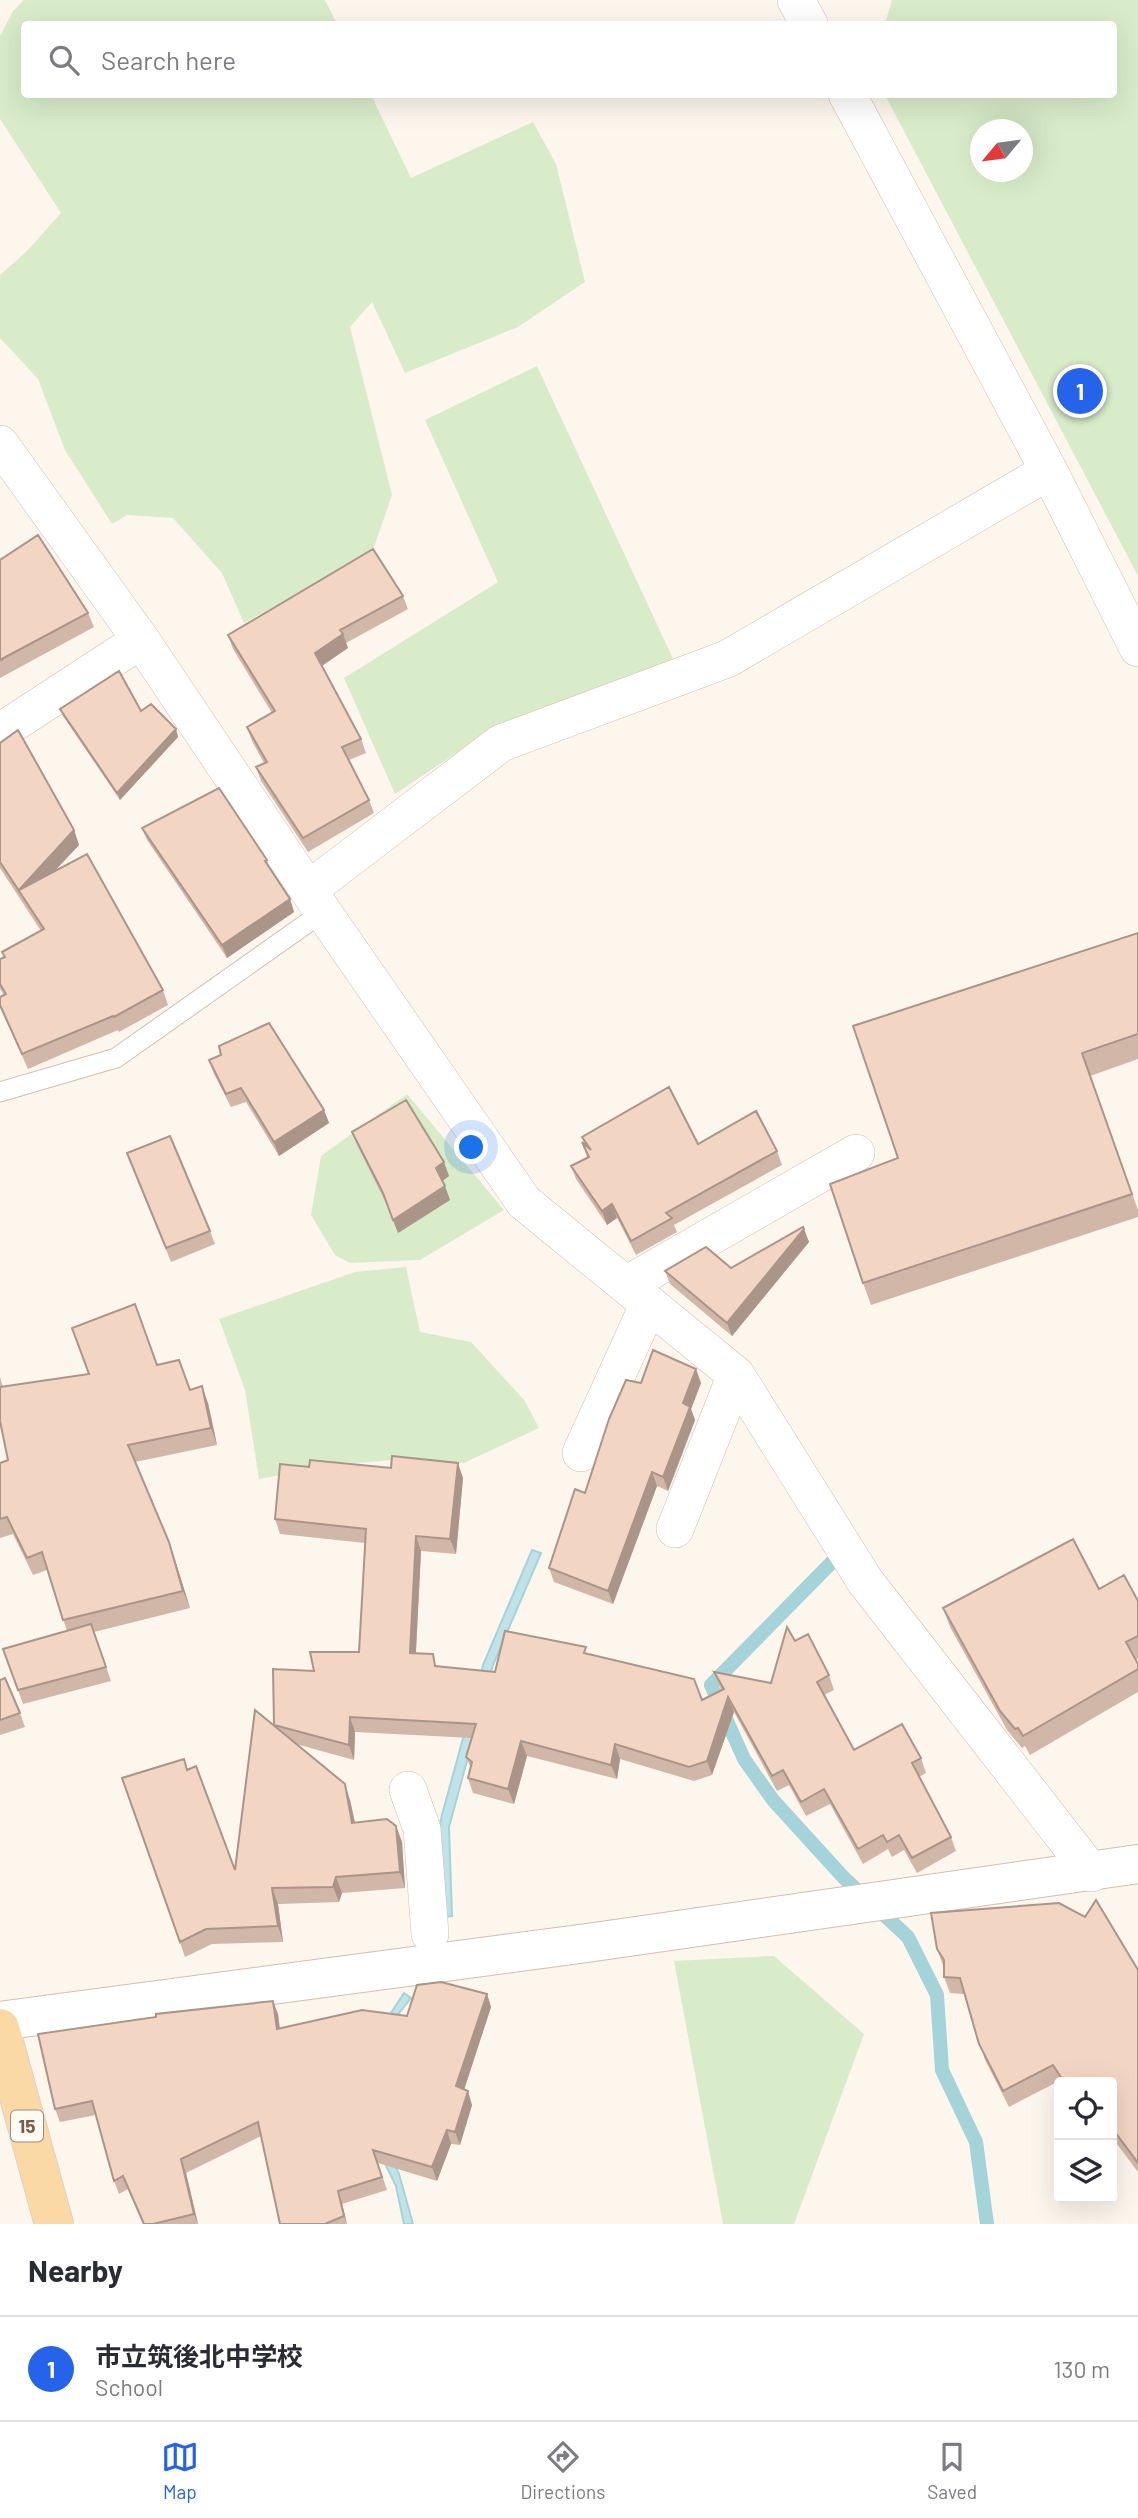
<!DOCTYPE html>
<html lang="en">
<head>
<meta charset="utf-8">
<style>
  body { margin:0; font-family:Barlow,"Noto Sans JP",sans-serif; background:#f7f7f7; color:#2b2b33 }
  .controls { position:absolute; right:21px; bottom:21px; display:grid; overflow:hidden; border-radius:7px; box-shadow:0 7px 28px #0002 }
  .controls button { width:63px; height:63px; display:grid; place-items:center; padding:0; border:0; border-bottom:2px solid #e1e1e2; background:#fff; color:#2b2b33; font:35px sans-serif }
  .compass { position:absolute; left:970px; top:119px; width:63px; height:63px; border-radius:50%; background:#fff; box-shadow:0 7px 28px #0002; rotate:241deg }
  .you { position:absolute; left:472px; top:1148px; width:24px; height:24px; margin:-18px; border:5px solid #fff; border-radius:50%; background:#1a73e8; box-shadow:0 0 0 10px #1a73e833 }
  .badge { display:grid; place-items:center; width:46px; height:46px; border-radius:50%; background:#2563eb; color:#fff; font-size:23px; font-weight:700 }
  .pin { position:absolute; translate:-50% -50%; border:4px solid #fff; box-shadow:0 2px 7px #0006 }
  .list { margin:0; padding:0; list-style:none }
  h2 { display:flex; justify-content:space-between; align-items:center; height:91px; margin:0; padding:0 28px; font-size:30px }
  h2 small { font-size:23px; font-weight:400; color:#7c7c81 }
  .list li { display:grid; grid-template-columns:46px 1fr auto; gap:21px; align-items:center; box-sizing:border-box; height:105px; padding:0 28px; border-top:2px solid #e1e1e2 }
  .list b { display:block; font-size:26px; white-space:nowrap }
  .list p { margin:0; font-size:23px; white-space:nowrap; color:#7c7c81 }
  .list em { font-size:23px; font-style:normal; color:#7c7c81 }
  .icon { flex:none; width:38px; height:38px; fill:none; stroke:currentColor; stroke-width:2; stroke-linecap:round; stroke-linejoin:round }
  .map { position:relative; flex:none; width:1138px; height:2224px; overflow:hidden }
  .search { position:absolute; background:#fff; box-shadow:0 7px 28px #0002; left:21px; right:21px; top:21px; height:77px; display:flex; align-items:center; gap:18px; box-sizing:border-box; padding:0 24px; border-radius:7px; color:#7c7c81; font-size:26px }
  .sheet { height:196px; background:#fff }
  nav { display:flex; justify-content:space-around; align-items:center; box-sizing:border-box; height:98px; border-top:2px solid #e1e1e2; background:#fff; font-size:19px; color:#7c7c81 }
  nav a { display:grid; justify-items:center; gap:4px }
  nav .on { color:#2563eb }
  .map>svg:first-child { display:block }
</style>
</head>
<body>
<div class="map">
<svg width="1138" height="2224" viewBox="0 0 1138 2224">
  <rect width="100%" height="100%" fill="#fdf6ec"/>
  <!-- green -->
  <path fill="#d8ecc9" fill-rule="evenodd" d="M24,0h301l12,24h-313v70l347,1 40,83 122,-56 23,42 29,118 -67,45 -113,46 -33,-71 -22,25 42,168 -20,58 -128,70 -22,-50 -49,-55 -46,-3 -15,9 -47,-74 -27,-71 -38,-41v-63l27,-24 34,-38 -61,-94v-83l13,-25z
    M892,0h246v576l-253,-481 229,-1v-70h-229zM981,130h42v42h-42z
    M537,366l138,297 -181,65 -99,66 -51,-116 154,-96 -73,-162z
    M407,1094l97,116 -84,50 -70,3 -15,-8 -24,-40 10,-59z
    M406,1267l14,65 51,10 54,59 14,27 -75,35 -50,-5 -88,8 -67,13 -14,-89 -26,-71 136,-47z
    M774,1956l90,78 -70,190h-71l-49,-263z"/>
  <!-- water -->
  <path fill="#bfe3e8" stroke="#a5d3da" stroke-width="2" d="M532,1550l9,3 -48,112 -44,162 3,89 -10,1 -3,-87 3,-15 41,-150z
    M404,1993l7,5 -19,24 -7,123 14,29 14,50h-9l-8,-38 -18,-37 9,-130z"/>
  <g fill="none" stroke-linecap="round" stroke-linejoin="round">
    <!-- stream -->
    <path stroke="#a5d3da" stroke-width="14" d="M836,1558l-125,127 33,74 29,41 71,78 64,59 29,58 5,75 34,72 11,82"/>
    <defs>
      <path id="service" d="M0,1092l116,-34 207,-146"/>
      <path id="minor" d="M796,0l13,24
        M847,94l202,377 89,177
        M0,444l141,196 182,272 201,290 212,173 129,206 227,292
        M0,732l141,-92
        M308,890l193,-147 226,-84 322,-188
        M626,1285l230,-132
        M581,1453l68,-149
        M675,1529l61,-154
        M408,1790l14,39 8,105"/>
      <path id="tertiary" d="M0,2021l587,-78 551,-79"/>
      <path id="primary" d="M0,2028l54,196"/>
    </defs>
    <!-- service casing -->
    <use href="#service" stroke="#d1beb0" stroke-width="21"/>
    <!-- minor casing -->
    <use href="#minor" stroke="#d1beb0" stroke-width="38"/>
    <!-- tertiary casing -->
    <use href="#tertiary" stroke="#d1beb0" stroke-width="40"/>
    <!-- primary casing -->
    <use href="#primary" stroke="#dad1cd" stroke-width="40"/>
    <!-- service -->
    <use href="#service" stroke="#fff" stroke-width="19"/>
    <!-- minor -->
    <use href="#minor" stroke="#fff" stroke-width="37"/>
    <!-- tertiary -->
    <use href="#tertiary" stroke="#fff" stroke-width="38"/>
    <!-- primary -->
    <use href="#primary" stroke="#fbd9a5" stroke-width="38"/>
  </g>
  <!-- wall -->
  <path fill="#d1b7a8" d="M0,560l88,53 6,14 -94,51z
    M403,596l5,13 -62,34 2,5 -26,18 39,73 5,14 -17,7 20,40 5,13 -66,39 -47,-71 -5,-14 8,-4 -12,-22 -5,-14 25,-14 -39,-64 -5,-14z
    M60,709l81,2 35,18 2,8 -58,63 -57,-84z
    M0,743l74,87 5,15 -25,26 109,119 5,15 -49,27 -1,-2 -90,39 -28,-62v-10l4,-2 -4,-6v-30l4,-2 -2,-5 39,-21 -41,-63z
    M142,828l125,32 3,9 20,30 4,13 -67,46 -80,-118z
    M1138,933v126l-48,17 48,134v7l-267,88 -8,-22 35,-125z
    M209,1060l115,50 5,13 -50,33 -33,-54 -15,5 -17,-33z
    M352,1132l97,44 -7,5 8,19 -52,33 -10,-26 -31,-62z
    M582,1137l116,7 79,7 5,14 -108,60 3,7 -41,23 -19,-37 -10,7 -31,-46 -5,-13 16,-9 -5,-15 3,3z
    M127,1153l83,78 5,13 -44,18z
    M804,1229l5,13 -77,94 -62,-52 -5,-13 66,-3z
    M157,1365l51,38 9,42 -82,17 40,98 15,48 -96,24 17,49 -88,23 -20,-55 64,-18 -20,-61 -14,5 -20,-41 -13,4v-75l8,-3 -8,-39v-44l3,10z
    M641,1383h60l-10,26 4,11 -27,71 -11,-5 -44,118 -59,-22 -5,-14 36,-75z
    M309,1467l154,11 -7,76 -35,-3 -5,102 22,13 57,6 94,-18 113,46 19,-10 -7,-18 57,11 24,-42 34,34 5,15 -10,5 30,55 67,8 5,15 -7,4 32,60 5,14 -39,22 -13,-23 -12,7 -4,-8 -25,15 -33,-60 -24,12 -17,-31 -12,6 -43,-79 -22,63 -18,6 -74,-22 -3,20 -90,-23 -13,48 -41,-11 -5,-15 3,-10 -5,-11 6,-19 -117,-6 -1,28 -58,-16 54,56 5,22 41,4 6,16 3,46 -63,5 -3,9 -61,2 5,38 -71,2 -27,13 -63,-179 66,-8 47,100 39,-144v-1l40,-54 45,-19 6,-109 -85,-9 -5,-15z
    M1099,1589l39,12v57l-2,2 2,4v28l-108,63 -5,-9 -3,2 -15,-18 -57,-103 -7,-19z
    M0,1680l20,33 5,14 -25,8z
    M937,1949l201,21v202l-21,-28 -5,3v-65h-52l-1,-1 -50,26 -24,-47 -21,-66 -14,-1 -6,-16v-9z
    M487,1994l4,13 -27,83 8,15 -12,40 -9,-1 -14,37 -59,-18 9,27 -45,14 5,20h-67l-19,-88 -75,37 12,51h-55l-15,-35 -9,5 -5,-13 -18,-66 -36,7 -5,-13 223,-95 2,14 127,-12z"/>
  <!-- shaded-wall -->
  <path fill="#aa9588" d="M343,634l5,14 -28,19 -5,-14z
    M176,729l2,8 -58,63 -3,-7z
    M74,830l5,15 -53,57 -7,-12z
    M290,899l4,13 -67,46 -5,-13z
    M324,1110l5,13 -50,33 -5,-14z
    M444,1162l5,14 -8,6 -5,-14z
    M445,1186l5,14 -52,33 -5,-13z
    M612,1204l5,14 -10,7 -5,-14z
    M804,1229l5,13 -77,94 -5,-13z
    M696,1369l5,14 -10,26 4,11 -27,71 -5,-14 20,-74z
    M202,1386l6,17 9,42 -6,-17z
    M458,1463l5,15 -7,76 -6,-15z
    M652,1472l5,14 -44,118 -5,-13z
    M416,1536l5,15 -6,117 -5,-15z
    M169,1542l6,18 15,48 -7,-17z
    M728,1697l6,15 -22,63 -5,-14z
    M350,1717l5,15 -1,28 -5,-15z
    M521,1741l6,15 -13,48 -6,-15z
    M615,1744l5,15 -3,20 -6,-14z
    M345,1784l5,16 8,38 -6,-15z
    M396,1826l6,16 3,46 -5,-16z
    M336,1877l6,16 -3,9 -6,-15z
    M272,1888l6,16 5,38 -5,-16z
    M487,1994l4,13 -30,92 -5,-13z
    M273,2001l5,13 3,28 -4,-13z
    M468,2091l4,14 -12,40 -5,-13z
    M1112,2129l5,15 -5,3z
    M447,2130l4,14 -14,37 -5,-14z
    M181,2159l5,14 12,51 -4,-10z
    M338,2191l4,13 5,20 -3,-8z"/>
  <!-- building -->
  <path fill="#f3d5c3" stroke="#aa9588" stroke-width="2" d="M38,535l50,78 -88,47v-100z
    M373,549l30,47 -63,34 3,4 -28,19 46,86 -19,8 27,53 -66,38 -47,-71 11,-5 -20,-35 28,-16 -47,-76z
    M119,671l22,40 10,-7 25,25 -59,64 -57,-84z
    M18,730l56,100 -55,60 68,-36 76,136 -49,27 -1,-1 -91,38 -22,-49v-8l6,-3 -6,-10v-25l5,-2 -3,-5 42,-23 -44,-67v-119z
    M219,788l48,72 -2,1 25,38 -68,46 -80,-117z
    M1138,933v101l-56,19 50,141 -269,89 -33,-99 68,-26 -45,-132z
    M269,1023l55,87 -50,32 -33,-54 -15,6 -17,-34 12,-5 -2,-9z
    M669,1087l29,57 58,-33 21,40 -111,62 6,5 -41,23 -19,-37 -10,7 -31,-45 18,-9 -7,-15 9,8 -9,-13z
    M406,1100l38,62 -8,6 9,18 -52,34 -10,-27 -31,-61z
    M170,1136l40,95 -44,17 -39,-95z
    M803,1227l1,2 -77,94 -62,-52 41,-24 25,21z
    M135,1304l22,61 22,-5 11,30 12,-4 9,42 -83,17 41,97 14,49 -120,29 -21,-68 -15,6 -20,-41 -7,2v-56l8,-3 -8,-39v-34l89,-13 -17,-46z
    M653,1350l43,19 -13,34 7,4 -27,70 -11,-5 -44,119 -59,-23 26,-79 10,4 24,-74 17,-39 15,3z
    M392,1456l66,7 -8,76 -34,-3 -6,117 23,1 2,12 60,6 10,-41 81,16 -2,6 110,26 8,21 22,-11 -10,-17 57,11 16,-56 8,14 13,-7 21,41 -12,7 37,68 48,-26 19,34 -9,5 39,74 -39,21 -13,-23 -12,7 -4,-7 -25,14 -34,-60 -23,13 -18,-32 -11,6 -44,-79 -21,64 -18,6 -74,-23 -4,21 -90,-24 -13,48 -40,-11 4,-16 -6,-5 10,-33 -126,-7 -1,28 -75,-20 -1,-56 41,2 -4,-19h49l7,-123 -91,-10 5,-55 29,3 1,-7 81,8z
    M1073,1539l26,50 25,-14 14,26v35l-12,6 12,22v5l-115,67 -5,-8 -3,1 -15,-18 -57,-103z
    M91,1624l15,43 -88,23 -15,-41z
    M5,1678l15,35 -20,7v-40z
    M255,1710l90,74 7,39 35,-4 9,7 4,46 -64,5 -3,10 -61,1 6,38 -72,3 -26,13 -58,-164 62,-19 3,11 9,-4 39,104z
    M1096,1900l42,70v193l-26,-35v-46h-48l-11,-17 -50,26 -24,-47 -19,-66 -16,-1v-17l-7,-11 -6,-36 128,-10 26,14z
    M441,1982l46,12 -31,92 12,5 -13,41 -8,-2 -15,37 -59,-17 9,27 -44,14 6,25 -19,8h-45l-22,-102 -77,37 13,55 -41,10h-9l-21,-48 -9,5 -22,-80 -37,8 -17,-75 118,-17v-3l117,-13 4,28 85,-19 45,6 10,-31z"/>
  <g text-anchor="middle" stroke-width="6" stroke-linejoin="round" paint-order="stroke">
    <!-- shield labels -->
    <rect fill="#fffaf3" stroke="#a28b7f" stroke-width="2" x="11" y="2110.5" width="32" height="31" rx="5"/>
    <g font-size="19" font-weight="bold" fill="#7a5c4d">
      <text x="27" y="2133">15</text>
    </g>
  </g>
</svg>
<div class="controls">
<button><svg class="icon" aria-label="locate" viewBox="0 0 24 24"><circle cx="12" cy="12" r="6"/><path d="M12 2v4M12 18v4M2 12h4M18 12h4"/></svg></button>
<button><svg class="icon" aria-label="layers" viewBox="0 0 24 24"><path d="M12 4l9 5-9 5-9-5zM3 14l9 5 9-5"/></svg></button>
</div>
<svg class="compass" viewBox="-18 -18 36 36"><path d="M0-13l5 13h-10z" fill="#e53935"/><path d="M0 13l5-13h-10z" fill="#7c7c81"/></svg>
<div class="you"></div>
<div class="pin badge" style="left:1080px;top:391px">1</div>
<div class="search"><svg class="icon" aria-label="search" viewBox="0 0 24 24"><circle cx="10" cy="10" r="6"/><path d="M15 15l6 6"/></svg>Search here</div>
</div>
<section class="sheet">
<h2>Nearby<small></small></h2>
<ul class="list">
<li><span class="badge">1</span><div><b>市立筑後北中学校</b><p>School</p></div><em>130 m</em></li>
</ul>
</section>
<nav>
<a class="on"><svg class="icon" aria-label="map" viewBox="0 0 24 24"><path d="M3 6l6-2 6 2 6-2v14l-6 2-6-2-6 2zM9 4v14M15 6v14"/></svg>Map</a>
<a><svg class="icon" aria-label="directions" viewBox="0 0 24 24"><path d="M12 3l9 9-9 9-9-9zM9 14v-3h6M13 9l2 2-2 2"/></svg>Directions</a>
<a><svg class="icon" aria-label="saved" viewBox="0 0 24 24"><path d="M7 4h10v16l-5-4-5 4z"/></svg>Saved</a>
</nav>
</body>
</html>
